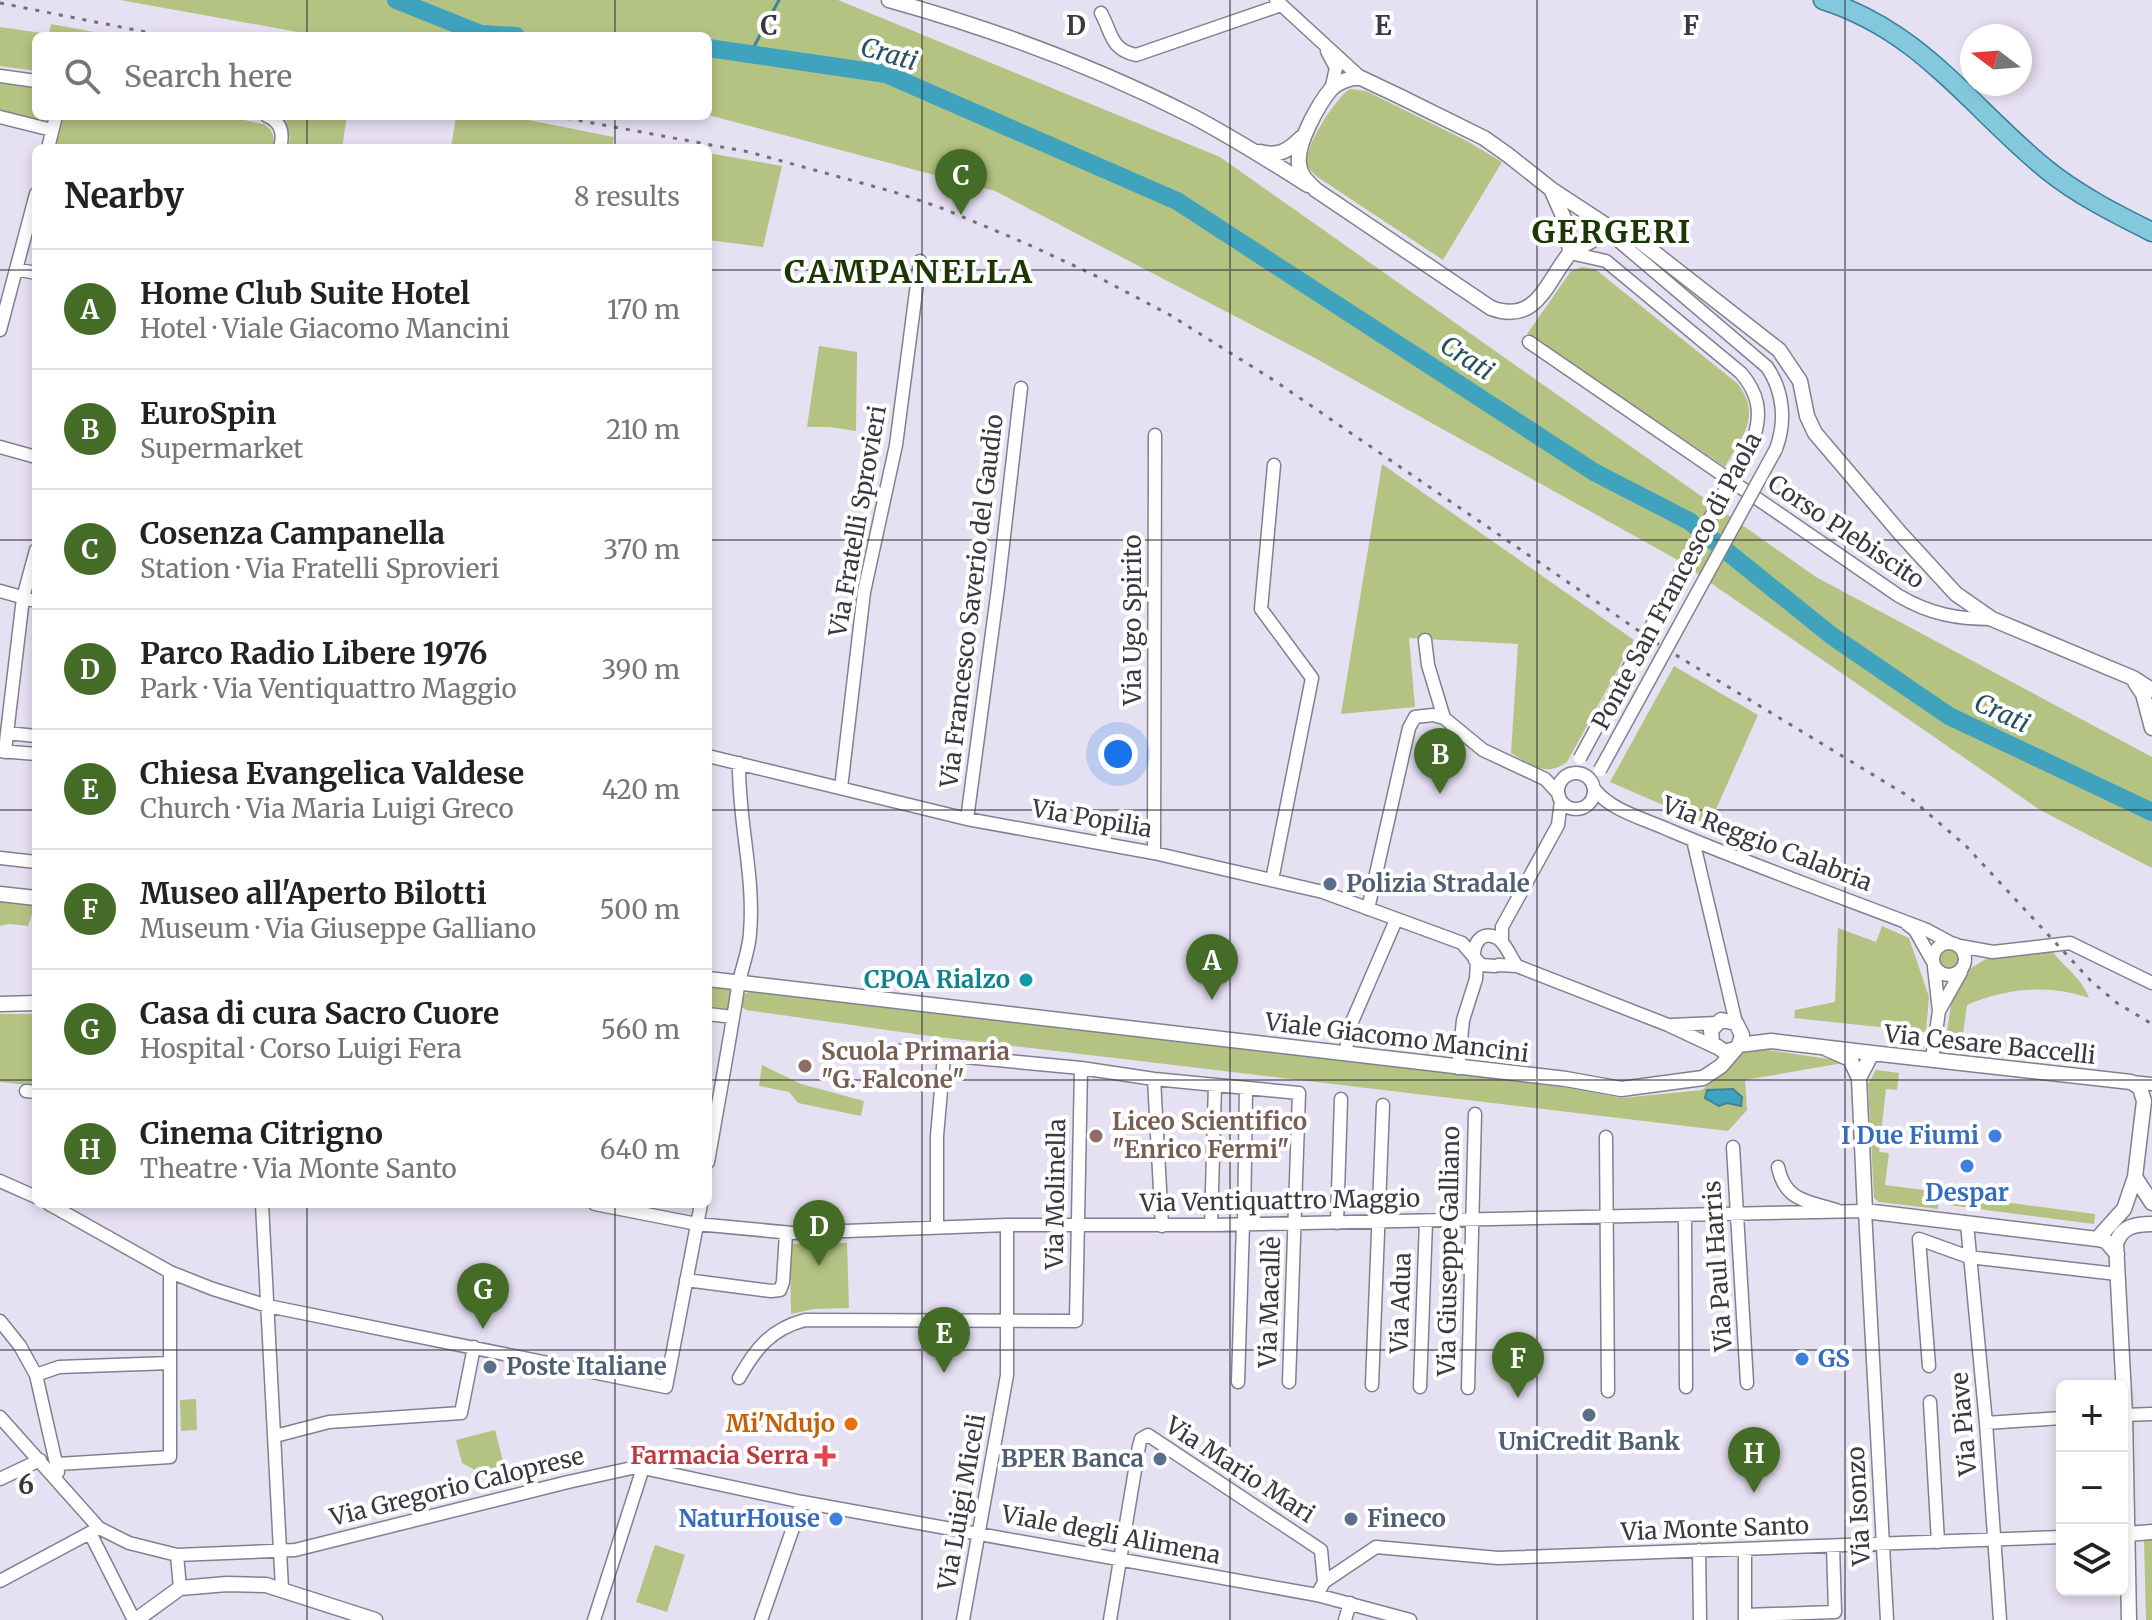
<!DOCTYPE html>
<html lang="en">
<head>
<meta charset="utf-8">
<style>
  body { margin:0; font-family:Merriweather,serif; background:#f6f6f6; color:#222 }
  .controls { position:absolute; right:24px; bottom:24px; display:grid; overflow:hidden; border-radius:12px; box-shadow:0 4px 12px #0003 }
  .controls button { width:72px; height:72px; display:grid; place-items:center; padding:0; border:0; border-bottom:2px solid #e0e0e0; background:#fff; color:#222; font:40px sans-serif }
  .compass { position:absolute; left:1960px; top:24px; width:72px; height:72px; border-radius:50%; background:#fff; box-shadow:0 4px 12px #0003; rotate:286deg }
  .you { position:absolute; left:1118px; top:754px; width:28px; height:28px; margin:-20px; border:6px solid #fff; border-radius:50%; background:#1a73e8; box-shadow:0 0 0 12px #1a73e833 }
  .badge { display:grid; place-items:center; width:52px; height:52px; border-radius:50%; background:#446c27; color:#fff; font-size:26px; font-weight:700 }
  .pin { position:absolute; translate:-50% -66px; filter:drop-shadow(0 2px 4px #0008) }
  .pin::after { content:''; position:absolute; top:42px; width:28px; height:24px; background:inherit; clip-path:polygon(0 0,100% 0,50% 100%) }
  .list { margin:0; padding:0; list-style:none }
  h2 { display:flex; justify-content:space-between; align-items:center; height:104px; margin:0; padding:0 32px; font-size:34px }
  h2 small { font-size:26px; font-weight:400; color:#767676 }
  .list li { display:grid; grid-template-columns:52px 1fr auto; gap:24px; align-items:center; box-sizing:border-box; height:120px; padding:0 32px; border-top:2px solid #e0e0e0 }
  .list b { display:block; font-size:30px; white-space:nowrap }
  .list p { margin:0; font-size:26px; white-space:nowrap; color:#767676 }
  .list em { font-size:26px; font-style:normal; color:#767676 }
  .icon { flex:none; width:44px; height:44px; fill:none; stroke:currentColor; stroke-width:2; stroke-linecap:round; stroke-linejoin:round }
  .map { position:relative; flex:none; width:2152px; height:1620px; overflow:hidden }
  .search { position:absolute; background:#fff; box-shadow:0 4px 12px #0003; left:32px; top:32px; width:680px; height:88px; display:flex; align-items:center; gap:20px; box-sizing:border-box; padding:0 28px; border-radius:12px; color:#767676; font-size:30px }
  .panel { position:absolute; background:#fff; box-shadow:0 4px 12px #0003; left:32px; top:144px; width:680px; height:1064px; border-radius:12px }
  .map>svg:first-child { display:block }
</style>
</head>
<body>
<div class="map">
<svg width="2152" height="1620" viewBox="0 0 2152 1620">
  <rect width="100%" height="100%" fill="#e6e0f3"/>
  <!-- green -->
  <path fill="#b4c382" d="M120,0h718l382,157 596,420 336,180v111l-112,-58 -364,-251 -363,-202 -318,-166 -287,-76v-79h-388z
    M51,24l64,12h-79v35l-36,-5v-39l49,7z
    M0,83l36,5v28h9l-1,5 -44,-11z
    M1350,89l16,2 101,50 35,21 -59,98 -124,-82c-5,-4 -10,-8 -12,-14 -4,-16 30,-68 43,-75z
    M61,116h162l40,8c10,5 12,13 10,24h-220z
    M282,116h65l-5,32h-54l2,-10z
    M456,116h52l106,21 -2,11h-161z
    M708,153l74,13 -19,81 -55,-7z
    M1582,267l13,2 143,115c24,33 4,52 -13,83l-198,-133 44,-63z
    M819,346l38,6 -1,79 -26,-4h-23z
    M1382,464l252,176 -67,122c-22,16 -36,2 -56,-9l7,-109 -109,-6 6,69 -74,7z
    M1674,666l84,49 -49,110 -99,-43z
    M0,899l36,4 -8,23 -19,-2 -9,2z
    M1882,926l27,12 20,59 -3,35 -132,-14 1,-8 40,-8 3,-74 38,14z
    M1937 959a13 13 0 1 1 26 0a13 13 0 1 1-26 0Z
    M2051,950c13,17 31,28 38,48 -41,-14 -82,-10 -122,7l-4,29 -16,-2 5,-34 19,-30 15,-9z
    M708,986l23,3 -2,20 -21,-3z
    M761,989l808,99 53,10 80,-8 32,-27 6,-11 22,-3 87,13 -104,18 2,30 -19,21 -806,-96 -176,-25 -4,-3 1,-13z
    M0,1014h36v72l-36,-4z
    M762,1065l39,19 63,17 -3,15 -63,-13 -9,-11 -30,-6z
    M1876,1070l23,3 -2,17 -11,-1 -7,63 10,1 -4,32 55,7 -2,17 -59,-7 -5,-4 -6,-114z
    M1949,1195l146,19 -1,10 -146,-19z
    M847,1243l2,65 -36,1 -22,5 -1,-70z
    M196,1399l1,31 -16,1 -1,-31z
    M495,1430l12,47 -14,3 -31,-17 -6,-23z
    M2152,1540v80h-6l-2,-79z
    M655,1545l30,10 -18,57 -31,-10z"/>
  <!-- water -->
  <path fill="#3fa3be" stroke="#3e8398" stroke-width="2" d="M1733,1089l9,8 -1,9 -14,-3 -8,3 -14,-8 2,-8z"/>
  <g fill="none" stroke-linecap="round" stroke-linejoin="round">
    <!-- stream -->
    <path stroke="#3e8398" stroke-width="3" d="M750,54l29,-54"/>
    <!-- river -->
    <path stroke="#3fa3be" stroke-width="18" d="M396,0l85,34 35,2
      M708,48l178,26 291,127 417,271 95,49 143,115 117,80 203,96"/>
    <defs>
      <path id="minor" d="M1276,0l85,78
        M1101,13c11,20 9,36 35,42l145,-50
        M1327,51l9,17 -5,22
        M0,76l36,5
        M267,116c14,6 17,17 13,32
        M0,117l52,13
        M48,148l8,-32
        M1612,229l8,13 147,125c17,25 19,55 9,82
        M1570,253l36,8 135,112c17,20 21,39 13,64
        M16,269l20,4
        M0,330l36,-136
        M1529,342l370,254c31,18 57,23 93,23
        M0,447l36,10
        M0,591l36,10
        M1425,640l3,25 16,53 39,32 62,29 13,14
        M7,733l16,-135 13,-48
        M0,751l36,3
        M5,752l2,-19 29,3
        M708,756l259,63 187,34 169,39 139,51 19,22 14,1
        M1558 791a18 18 0 1 1 36 0a18 18 0 1 1-36 0Z
        M841,788l23,-196 32,-147 24,-184
        M1595,790c17,21 50,29 74,40 85,36 172,67 258,100l24,13
        M967,819l31,-231 23,-200
        M1693,840l43,183
        M1154,853l1,-418
        M0,858l36,4
        M1272,880l40,-202 -51,-69 13,-144
        M1368,909l41,-181 6,-11 18,-2 11,3
        M1907,924l8,6 18,32
        M1502,942v-15l56,-102 3,-24
        M1933 959a16 16 0 1 1 32 0a16 16 0 1 1-32 0Z
        M1960,946l33,6 77,-9 82,40
        M1475,960c-4,-14 6,-31 22,-22 8,4 14,20 20,28
        M1498,965l19,1 151,59 47,22
        M1939,1011l22,-39
        M708,1014l25,3
        M1671,1025l46,-2
        M880,1049l201,19 73,11 145,14 -10,289
        M1346,1054l2,-23 48,-111
        M1932,1059l7,-48 -5,-44
        M1458,1068l5,-48 13,-41 1,-17
        M1154,1079l8,147
        M2131,1082l21,2
        M26,1091l10,1
        M1606,1137l2,254
        M1733,1147l14,236
        M708,1162c10,-58 21,-117 30,-175 3,-18 11,-35 12,-54 5,-57 -12,-113 -11,-170
        M1778,1167c7,34 29,34 58,43
        M0,1181l36,16
        M49,1204l121,68 43,17 55,17 398,81 35,-183
        M262,1204l20,385
        M595,1204l102,20 95,9 215,-8h204l654,-14 22,409
        M1685,1217l1,170
        M1337,1223l4,-124
        M1967,1224l19,199 14,197
        M1211,1225l4,-140
        M1244,1225l2,-137
        M937,1227v-91l7,-80
        M686,1280l85,11 9,-1 3,-8 3,-49
        M0,1321l20,25 16,29 22,97
        M1929,1366l-10,-127 50,18 148,17
        M36,1375l23,-8 111,-4
        M739,1378c17,-30 32,-49 66,-58l271,1 5,-253
        M1238,1382l5,-158
        M1372,1385l11,-280
        M1420,1387l6,-166
        M1468,1388l7,-274
        M1930,1402l8,140
        M2122,1415l30,-1
        M0,1417l99,111 30,15 48,12 118,-5 273,-68 64,-14h11l159,34 515,93 93,25
        M1986,1423l76,-5
        M275,1436l54,-14 132,-9 13,-66
        M58,1464l112,-7v-185
        M0,1479l40,-19
        M90,1533l44,87
        M1745,1549v71
        M1699,1550l1,70
        M177,1555l3,33
        M0,1581l99,-53
        M1317,1595l7,-13 52,-35 122,11 564,-21
        M1745,1615l90,-3 -2,-66
        M594,1620l49,-152
        M761,1620l41,-118
        M963,1620l44,-245v-150
        M1110,1620l29,-174 2,-7 7,-4 173,115 3,32
        M1345,1620l5,-17"/>
      <path id="tertiary" d="M889,0c104,29 207,67 303,116 40,21 78,45 116,69
        M1353,78h8l38,18 85,42 24,17 43,34 16,36 3,28c-24,29 -33,72 -79,55l-175,-118c-8,-8 -16,-14 -17,-26 -3,-20 19,-59 32,-75 6,-6 14,-9 22,-11z
        M1260,152c18,5 28,-1 41,-14
        M1551,189l61,40 16,3 151,118 21,31 7,35 8,17 85,100 56,61 36,25 141,59 19,12
        M1570,253l42,-24
        M2135,682l8,12 9,34
        M0,894l36,4
        M708,979l858,100 55,10 82,-11 18,-12 18,-21 3,-10 -6,-12 -15,-3 -10,10 1,13 13,9 10,-3
        M0,1004l36,-1
        M1739,1045l32,-4 101,12
        M1825,1048l25,11 9,19 6,133 232,28 9,2 11,13
        M1859,1078l13,-25 259,29 9,6 4,13 -9,76 -11,32 -27,30
        M2135,1177l17,26
        M2127,1534l25,-2
        M136,1620l44,-32 47,-4 39,1 109,35
        M2129,1620l-4,-205 -9,-171c5,-18 20,-20 36,-20"/>
      <path id="primary" d="M1823,0c100,32 146,106 223,169 32,26 70,45 106,63"/>
    </defs>
    <!-- minor casing -->
    <use href="#minor" stroke="#847f8f" stroke-width="15"/>
    <!-- tertiary casing -->
    <use href="#tertiary" stroke="#847f8f" stroke-width="17"/>
    <!-- primary casing -->
    <use href="#primary" stroke="#357f98" stroke-width="21"/>
    <!-- minor -->
    <use href="#minor" stroke="#fff" stroke-width="12"/>
    <!-- tertiary -->
    <use href="#tertiary" stroke="#fff" stroke-width="14"/>
    <!-- primary -->
    <use href="#primary" stroke="#84c8de" stroke-width="18"/>
    <!-- rail -->
    <path stroke="#726f7a" stroke-width="3" stroke-dasharray="4 8" stroke-linecap="butt" d="M0,3l166,33
      M555,116l194,36 145,40 45,15 86,36 67,31 78,41 105,66 386,265 247,150 58,50 125,135 26,22 35,21"/>
    <defs>
      <path id="minor-bridge" d="M1580,758l174,-321
        M1600,770l176,-321"/>
    </defs>
    <!-- minor-bridge casing -->
    <use href="#minor-bridge" stroke="#847f8f" stroke-width="15" stroke-linecap="butt"/>
    <!-- minor-bridge -->
    <use href="#minor-bridge" stroke="#fff" stroke-width="12"/>
  </g>
  <!-- grid -->
  <path fill="none" stroke="#3b3940" stroke-width="2" stroke-opacity="0.55" d="M307,0v36M615,0v36M922,0v1620M1230,0v1620M1537,0v1620M1845,0v1620M307,116v32M615,116v32M0,270h36M708,270h1444M0,540h36M708,540h1444M0,810h36M708,810h1444M0,1080h36M708,1080h1444M307,1204v416M615,1204v416M0,1350h2152"/>
  <!-- markers -->
  <g fill="#5c6f8a" stroke="#fff" stroke-width="3">
    <circle cx="1330" cy="884" r="8"/>
    <circle cx="490" cy="1367" r="8"/>
    <circle cx="1589" cy="1415" r="8"/>
    <circle cx="1160" cy="1459" r="8"/>
    <circle cx="1351" cy="1519" r="8"/>
  </g>
  <circle fill="#0f9aa8" stroke="#fff" stroke-width="3" cx="1026" cy="980" r="8"/>
  <g fill="#8d6e63" stroke="#fff" stroke-width="3">
    <circle cx="805" cy="1066" r="8"/>
    <circle cx="1096" cy="1136" r="8"/>
  </g>
  <g fill="#3f7fe0" stroke="#fff" stroke-width="3">
    <circle cx="1995" cy="1136" r="8"/>
    <circle cx="1967" cy="1166" r="8"/>
    <circle cx="1802" cy="1359" r="8"/>
    <circle cx="836" cy="1519" r="8"/>
  </g>
  <circle fill="#e8710a" stroke="#fff" stroke-width="3" cx="851" cy="1424" r="8"/>
  <path fill="#e0444e" stroke="#fff" stroke-width="3" d="M821 1444h8v8h8v8h-8v8h-8v-8h-8v-8h8z"/>
  <g text-anchor="middle" stroke-width="8" stroke-linejoin="round" paint-order="stroke">
    <!-- street labels -->
    <g font-size="24" fill="#3b3940" stroke="#fff">
      <text transform="translate(858 521) rotate(-80)" y="8">Via Fratelli Sprovieri</text>
      <text transform="translate(1846 532) rotate(34)" y="8">Corso Plebiscito</text>
      <text transform="translate(1677 581) rotate(-62)" y="8">Ponte San Francesco di Paola</text>
      <text transform="translate(972 601) rotate(-83)" y="8">Via Francesco Saverio del Gaudio</text>
      <text transform="translate(1133 620) rotate(-90)" y="8">Via Ugo Spirito</text>
      <text transform="translate(1092 819) rotate(10)" y="8">Via Popilia</text>
      <text transform="translate(1767 844) rotate(21)" y="8">Via Reggio Calabria</text>
      <text transform="translate(1397 1038) rotate(7)" y="8">Viale Giacomo Mancini</text>
      <text transform="translate(1990 1045) rotate(6)" y="8">Via Cesare Baccelli</text>
      <text transform="translate(1056 1194) rotate(-89)" y="8">Via Molinella</text>
      <text transform="translate(1280 1201) rotate(-1)" y="8">Via Ventiquattro Maggio</text>
      <text transform="translate(1449 1251) rotate(-89)" y="8">Via Giuseppe Galliano</text>
      <text transform="translate(1718 1266) rotate(-94)" y="8">Via Paul Harris</text>
      <text transform="translate(1270 1302) rotate(-88)" y="8">Via Macallè</text>
      <text transform="translate(1401 1303) rotate(-88)" y="8">Via Adua</text>
      <text transform="translate(1964 1424) rotate(-95)" y="8">Via Piave</text>
      <text transform="translate(1240 1470) rotate(33)" y="8">Via Mario Mari</text>
      <text transform="translate(457 1487) rotate(-14)" y="8">Via Gregorio Caloprese</text>
      <text transform="translate(962 1502) rotate(-80)" y="8">Via Luigi Miceli</text>
      <text transform="translate(1859 1506) rotate(-93)" y="8">Via Isonzo</text>
      <text transform="translate(1715 1529) rotate(-2)" y="8">Via Monte Santo</text>
      <text transform="translate(1111 1535) rotate(11)" y="8">Viale degli Alimena</text>
    </g>
    <!-- service labels -->
    <g font-size="24" font-weight="bold" fill="#4e5e75" stroke="#fff" text-anchor="start">
      <text x="1346" y="892">Polizia Stradale</text>
      <text x="506" y="1375">Poste Italiane</text>
      <text x="1589" y="1450" text-anchor="middle">UniCredit Bank</text>
      <text x="1144" y="1467" text-anchor="end">BPER Banca</text>
      <text x="1367" y="1527">Fineco</text>
    </g>
    <!-- culture labels -->
    <g font-size="24" font-weight="bold" fill="#0d838f" stroke="#fff" text-anchor="end">
      <text x="1010" y="988">CPOA Rialzo</text>
    </g>
    <!-- education labels -->
    <g font-size="24" font-weight="bold" fill="#785e54" stroke="#fff" text-anchor="start">
      <text x="821" y="1060">Scuola Primaria<tspan x="821" dy="28">"G. Falcone"</tspan></text>
      <text x="1112" y="1130">Liceo Scientifico<tspan x="1112" dy="28">"Enrico Fermi"</tspan></text>
    </g>
    <!-- shop labels -->
    <g font-size="24" font-weight="bold" fill="#366cbe" stroke="#fff" text-anchor="end">
      <text x="1979" y="1144">I Due Fiumi</text>
      <text x="1967" y="1201" text-anchor="middle">Despar</text>
      <text x="1818" y="1367" text-anchor="start">GS</text>
      <text x="820" y="1527">NaturHouse</text>
    </g>
    <!-- food labels -->
    <g font-size="24" font-weight="bold" fill="#c56008" stroke="#fff" text-anchor="end">
      <text x="835" y="1432">Mi'Ndujo</text>
    </g>
    <!-- health labels -->
    <g font-size="24" font-weight="bold" fill="#be3a42" stroke="#fff" text-anchor="end">
      <text x="809" y="1464">Farmacia Serra</text>
    </g>
    <!-- water labels -->
    <g font-size="26" font-style="italic" fill="#27525f" stroke="#fff">
      <text transform="translate(889 54) rotate(16)" y="9">Crati</text>
      <text transform="translate(1467 358) rotate(33)" y="9">Crati</text>
      <text transform="translate(2002 713) rotate(25)" y="9">Crati</text>
    </g>
    <!-- district labels -->
    <g font-size="32" font-weight="bold" letter-spacing="2" fill="#1c3605" stroke="#fff">
      <text x="1612" y="243">GERGERI</text>
      <text x="909" y="283">CAMPANELLA</text>
    </g>
  </g>
  <g font-size="26" text-anchor="middle" font-weight="bold" fill="#3b3940" stroke="#fff" stroke-width="8" stroke-linejoin="round" paint-order="stroke">
    <text x="769" y="35">C</text>
    <text x="1076" y="35">D</text>
    <text x="1383" y="35">E</text>
    <text x="1691" y="35">F</text>
    <text x="26" y="1494">6</text>
  </g>
</svg>
<div class="controls">
<button>+</button>
<button>−</button>
<button><svg class="icon" aria-label="layers" viewBox="0 0 24 24"><path d="M12 4l9 5-9 5-9-5zM3 14l9 5 9-5"/></svg></button>
</div>
<svg class="compass" viewBox="-18 -18 36 36"><path d="M0-13l5 13h-10z" fill="#e53935"/><path d="M0 13l5-13h-10z" fill="#767676"/></svg>
<div class="you"></div>
<div class="pin badge" style="left:1212px;top:1000px">A</div>
<div class="pin badge" style="left:1440px;top:794px">B</div>
<div class="pin badge" style="left:961px;top:215px">C</div>
<div class="pin badge" style="left:819px;top:1266px">D</div>
<div class="pin badge" style="left:944px;top:1373px">E</div>
<div class="pin badge" style="left:1518px;top:1398px">F</div>
<div class="pin badge" style="left:483px;top:1329px">G</div>
<div class="pin badge" style="left:1754px;top:1493px">H</div>
<div class="search"><svg class="icon" aria-label="search" viewBox="0 0 24 24"><circle cx="10" cy="10" r="6"/><path d="M15 15l6 6"/></svg>Search here</div>
<section class="panel">
<h2>Nearby<small>8 results</small></h2>
<ul class="list">
<li><span class="badge">A</span><div><b>Home Club Suite Hotel</b><p>Hotel · Viale Giacomo Mancini</p></div><em>170 m</em></li>
<li><span class="badge">B</span><div><b>EuroSpin</b><p>Supermarket</p></div><em>210 m</em></li>
<li><span class="badge">C</span><div><b>Cosenza Campanella</b><p>Station · Via Fratelli Sprovieri</p></div><em>370 m</em></li>
<li><span class="badge">D</span><div><b>Parco Radio Libere 1976</b><p>Park · Via Ventiquattro Maggio</p></div><em>390 m</em></li>
<li><span class="badge">E</span><div><b>Chiesa Evangelica Valdese</b><p>Church · Via Maria Luigi Greco</p></div><em>420 m</em></li>
<li><span class="badge">F</span><div><b>Museo all'Aperto Bilotti</b><p>Museum · Via Giuseppe Galliano</p></div><em>500 m</em></li>
<li><span class="badge">G</span><div><b>Casa di cura Sacro Cuore</b><p>Hospital · Corso Luigi Fera</p></div><em>560 m</em></li>
<li><span class="badge">H</span><div><b>Cinema Citrigno</b><p>Theatre · Via Monte Santo</p></div><em>640 m</em></li>
</ul>
</section>
</div>
</body>
</html>
